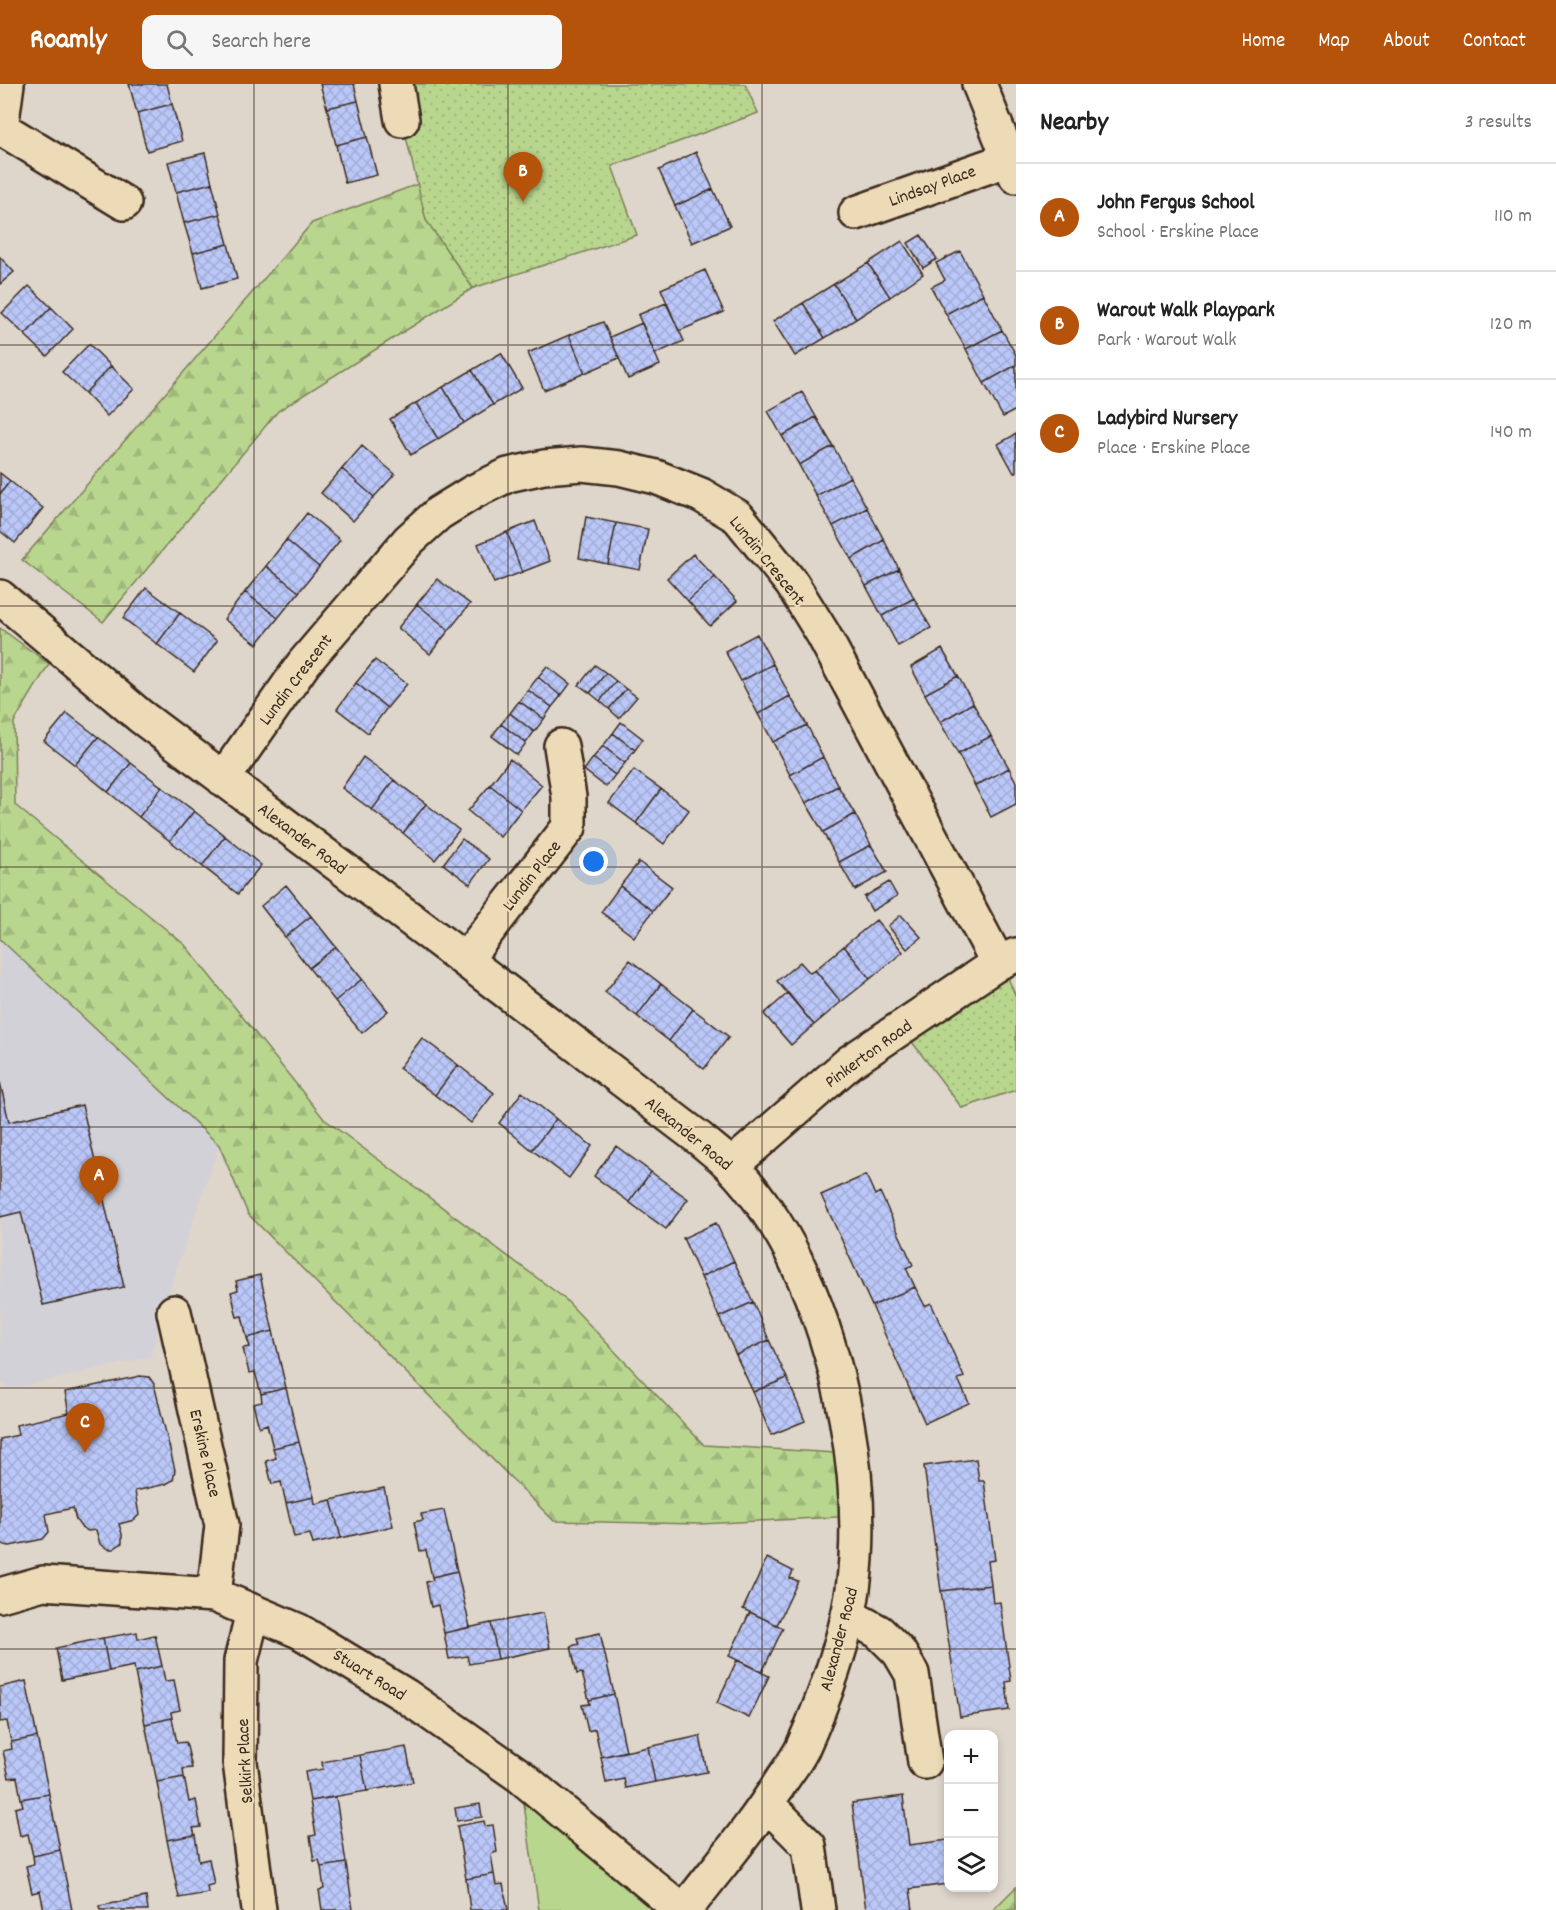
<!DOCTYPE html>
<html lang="en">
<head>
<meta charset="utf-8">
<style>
  body { margin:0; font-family:Dekko,sans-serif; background:#f6f6f6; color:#222 }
  .controls { position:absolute; right:18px; bottom:18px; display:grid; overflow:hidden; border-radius:12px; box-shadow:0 3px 9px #0003 }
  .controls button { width:54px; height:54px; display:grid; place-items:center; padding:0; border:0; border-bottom:2px solid #e0e0e0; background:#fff; color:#222; font:30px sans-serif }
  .you { position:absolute; left:594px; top:778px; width:21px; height:21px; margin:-15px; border:4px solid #fff; border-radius:50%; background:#1a73e8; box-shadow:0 0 0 9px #1a73e833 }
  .badge { display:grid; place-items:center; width:39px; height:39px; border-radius:50%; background:#b45309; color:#fff; font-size:20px; font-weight:700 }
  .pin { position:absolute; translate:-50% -50px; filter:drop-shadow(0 2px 3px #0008) }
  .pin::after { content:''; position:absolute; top:32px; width:21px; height:18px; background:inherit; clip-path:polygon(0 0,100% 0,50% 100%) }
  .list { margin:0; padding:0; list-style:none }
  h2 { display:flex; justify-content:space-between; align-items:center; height:78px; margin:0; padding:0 24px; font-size:26px }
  h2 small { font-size:20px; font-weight:400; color:#767676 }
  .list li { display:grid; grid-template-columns:39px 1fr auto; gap:18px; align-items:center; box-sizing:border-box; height:108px; padding:0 24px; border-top:2px solid #e0e0e0 }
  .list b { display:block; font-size:22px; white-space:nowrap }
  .list p { margin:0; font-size:20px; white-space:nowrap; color:#767676 }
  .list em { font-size:20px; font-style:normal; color:#767676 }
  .icon { flex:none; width:33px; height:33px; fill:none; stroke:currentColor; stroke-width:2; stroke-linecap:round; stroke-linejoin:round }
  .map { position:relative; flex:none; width:1016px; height:1826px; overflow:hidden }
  header { display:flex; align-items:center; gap:36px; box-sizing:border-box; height:84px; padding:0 30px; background:#b45309; color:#fff }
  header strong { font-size:28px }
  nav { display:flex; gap:33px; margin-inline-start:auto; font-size:21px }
  .search { width:420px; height:54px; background:#f6f6f6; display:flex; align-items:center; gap:15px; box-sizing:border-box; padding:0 21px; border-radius:12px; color:#767676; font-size:22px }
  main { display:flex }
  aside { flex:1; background:#fff }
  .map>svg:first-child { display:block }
</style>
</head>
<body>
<header>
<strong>Roamly</strong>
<div class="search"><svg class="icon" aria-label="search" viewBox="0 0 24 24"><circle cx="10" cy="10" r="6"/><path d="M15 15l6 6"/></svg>Search here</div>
<nav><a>Home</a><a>Map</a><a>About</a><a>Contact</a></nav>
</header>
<main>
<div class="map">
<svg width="1016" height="1826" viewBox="0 0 1016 1826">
  <defs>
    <pattern id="forest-firs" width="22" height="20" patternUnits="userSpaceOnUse" patternTransform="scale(1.5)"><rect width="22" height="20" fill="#b9d68f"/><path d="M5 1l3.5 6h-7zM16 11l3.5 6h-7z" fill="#a0b87b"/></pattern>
    <pattern id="park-dots" width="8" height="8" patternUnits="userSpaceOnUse" patternTransform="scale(1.5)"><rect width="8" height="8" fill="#b9d68f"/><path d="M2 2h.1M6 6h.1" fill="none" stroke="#a0b87b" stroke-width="1.8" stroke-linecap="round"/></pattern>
    <pattern id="building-cross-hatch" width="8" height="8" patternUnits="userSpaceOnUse" patternTransform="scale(1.5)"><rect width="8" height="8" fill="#bac7f8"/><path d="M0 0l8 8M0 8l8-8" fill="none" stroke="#a1abd4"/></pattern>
  </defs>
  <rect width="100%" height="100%" fill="#ded5cb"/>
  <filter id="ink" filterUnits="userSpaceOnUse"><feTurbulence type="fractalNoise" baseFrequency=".0167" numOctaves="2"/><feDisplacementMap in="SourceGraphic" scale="12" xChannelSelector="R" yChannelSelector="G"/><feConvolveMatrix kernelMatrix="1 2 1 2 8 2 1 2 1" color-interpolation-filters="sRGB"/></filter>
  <g filter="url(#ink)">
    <!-- built -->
    <path fill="#d3d1d8" d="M0,855l219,206 -42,122 -27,90 -141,32 -9,-8z"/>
    <!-- grass -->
    <path fill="#b9d68f" stroke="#7a8056" stroke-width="1.5" d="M520,1692l161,134h-142z"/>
    <!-- forest -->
    <path fill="url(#forest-firs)" stroke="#7a8056" stroke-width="1.5" d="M418,100l8,36 47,68 -195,123 -175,211 -81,-62 290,-337z
      M0,544l49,36 -35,58 1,83 170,140 139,174 240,179 140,147 147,9 4,62 -155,8 -146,-3 -306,-307 -29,-69 -219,-206z
      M1016,1803v23h-23z"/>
    <!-- park -->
    <path fill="url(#park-dots)" stroke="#7a8056" stroke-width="1.5" d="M398,0h347l13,29 -146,53 25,69 -164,53 -47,-68 -24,-100z
      M1008,894l8,19v93l-54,18 -56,-74z"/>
    <!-- building -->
    <path fill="url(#building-cross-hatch)" stroke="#3b2a1e" stroke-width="1.5" d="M129,0h38l5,20 -35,9z
      M320,0h34l4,17 -31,7z
      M358,17l9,36 -31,8 -9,-37z
      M172,20l10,37 -35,10 -10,-38z
      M367,53l10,38 -32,8 -9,-38z
      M696,68l17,37 -38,17 -16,-36z
      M205,69l7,30 -36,9 -8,-30z
      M212,99l8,31 -36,9 -8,-31z
      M713,105l17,37 -38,17 -17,-37z
      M220,130l8,30 -35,9 -9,-30z
      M921,151l16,24 -14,9 -15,-25z
      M902,157l21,33 -33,23 -22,-34z
      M228,160l9,35 -35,9 -9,-35z
      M960,167l23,43 -37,20 -15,-27 14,-7 -9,-17z
      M0,173l14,15 -14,12z
      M868,179l22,34 -34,22 -22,-35z
      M705,186l19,42 -45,19 -18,-42z
      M834,200l22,35 -31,19 -22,-35z
      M29,202l22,21 -26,28 -23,-22z
      M983,210l19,36 -36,19 -20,-35z
      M666,219l18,38 -29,13 -17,-39z
      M803,219l22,35 -30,18 -22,-35z
      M51,223l22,22 -26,27 -22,-21z
      M603,238l16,36 -34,15 -16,-38z
      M642,239l18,42 -32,14 -18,-42z
      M1002,246l14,25v10l-32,18 -18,-34z
      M569,251l16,38 -41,17 -16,-37z
      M89,260l22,22 -26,27 -23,-21z
      M501,269l21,35 -29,17 -21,-35z
      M1016,281v45l-13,7 -19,-34z
      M111,282l23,23 -27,27 -22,-23z
      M472,286l21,35 -29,18 -21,-36z
      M443,303l21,36 -26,16 -22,-36z
      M802,308l14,25 -34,19 -14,-25z
      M416,319l22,36 -27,16 -21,-36z
      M816,333l17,29 -34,19 -17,-29z
      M1016,350v38l-2,1 -16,-29z
      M362,362l33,28 -21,23 -32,-28z
      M833,362l17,31 -34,19 -17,-31z
      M342,385l32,28 -21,24 -32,-28z
      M0,389l10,8 -10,13z
      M850,393l17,31 -34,18 -17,-30z
      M10,397l33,27 -28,35 -15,-12v-37z
      M867,424l17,32 -33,19 -18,-33z
      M307,429l33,27 -21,27 -33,-27z
      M586,433l30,6 -8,41 -29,-6z
      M535,437l15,40 -28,11 -15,-40z
      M616,439l32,6 -8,41 -32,-6z
      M507,448l15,40 -28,11 -16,-39z
      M286,456l33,27 -20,25 -33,-26z
      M884,456l15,29 -33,17 -15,-27z
      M693,470l22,23 -27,24 -21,-23z
      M266,482l33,26 -21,26 -33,-26z
      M899,485l15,29 -32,18 -16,-30z
      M715,493l22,24 -27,25 -22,-25z
      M437,495l33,25 -21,26 -32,-26z
      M146,504l34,25 -23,31 -34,-26z
      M245,508l33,26 -21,26 -33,-25z
      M914,514l17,30 -33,18 -16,-30z
      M417,520l32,26 -19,24 -32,-26z
      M180,529l37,28 -23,31 -37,-28z
      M757,550l16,30 -32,17 -16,-30z
      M942,565l16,27 -33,18 -14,-27z
      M375,576l32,24 -20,24 -31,-25z
      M773,580l17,32 -32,18 -17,-33z
      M595,581l11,8 -16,20 -11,-8z
      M547,582l23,18 -9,12 -23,-19z
      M606,589l10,8 -16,20 -10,-8z
      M958,592l15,27 -33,19 -15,-28z
      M538,593l23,19 -9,11 -24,-17z
      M616,597l10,8 -17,20 -9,-8z
      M356,599l31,25 -19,25 -31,-24z
      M626,605l11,8 -18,21 -10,-9z
      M528,606l24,17 -8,12 -25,-18z
      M790,612l17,29 -34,17 -15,-28z
      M519,617l25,18 -10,13 -24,-19z
      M973,619l18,33 -33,18 -18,-32z
      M67,629l31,24 -23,28 -31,-24z
      M510,629l24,19 -8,11 -25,-19z
      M621,638l22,17 -8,11 -22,-17z
      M501,640l25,19 -9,12 -25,-19z
      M807,641l16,32 -33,18 -17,-33z
      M613,649l22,17 -10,13 -22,-17z
      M991,652l18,32 -34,18 -17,-32z
      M98,653l33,26 -23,29 -33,-27z
      M603,662l22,17 -10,12 -22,-17z
      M363,673l31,23 -22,30 -30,-22z
      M823,673l15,29 -32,17 -16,-28z
      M593,674l22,17 -9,12 -22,-17z
      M510,675l32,26 -21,25 -31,-25z
      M131,679l31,24 -23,30 -31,-25z
      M1009,684l7,14v22l-25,13 -16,-31z
      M634,686l27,19 -25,34 -27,-20z
      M394,696l32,24 -23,29 -31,-23z
      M490,701l31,25 -21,27 -32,-26z
      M838,702l17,28 -32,18 -17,-29z
      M162,703l32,24 -24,30 -31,-24z
      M661,705l28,21 -25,34 -28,-21z
      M426,720l33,26 -24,30 -32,-27z
      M194,727l31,25 -23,30 -32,-25z
      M855,730l16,31 -32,17 -16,-30z
      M225,752l36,29 -23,29 -36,-28z
      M462,755l27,20 -19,25 -27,-20z
      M871,761l16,27 -32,18 -16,-28z
      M639,778l33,25 -19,24 -33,-25z
      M889,798l8,14 -25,15 -8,-14z
      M286,801l25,31 -26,21 -24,-31z
      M620,802l33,25 -19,26 -33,-25z
      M901,831l20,22 -14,12 -19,-23z
      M311,832l25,31 -27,21 -24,-31z
      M876,836l27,32 -33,27 -26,-33z
      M844,862l26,33 -29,23 -26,-32z
      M336,863l26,32 -27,22 -26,-33z
      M630,876l31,24 -24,32 -32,-24z
      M800,878l10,11 5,-3 26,32 -27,23 -37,-44z
      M362,895l26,32 -26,22 -27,-32z
      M661,900l32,25 -24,32 -32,-25z
      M788,909l26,32 -23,20 -27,-31z
      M693,925l36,28 -25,32 -35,-28z
      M422,954l36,27 -23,30 -36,-27z
      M458,981l36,28 -23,30 -36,-28z
      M0,998l9,40 73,-17 42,182 -81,18 -22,-93 -21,5z
      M522,1008l34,27 -24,31 -33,-27z
      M556,1035l36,27 -23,32 -37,-28z
      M616,1062l35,26 -22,30 -35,-26z
      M651,1088l37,27 -22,30 -37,-27z
      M866,1091l9,20 5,-3 33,73 -7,3 9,19 -43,19 -51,-111z
      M716,1139l18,38 -33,16 -18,-39z
      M734,1177l19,41 -34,15 -18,-40z
      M260,1191l13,56 -26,7 -5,-22 -5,1 -6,-25 7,-2 -2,-9z
      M915,1203l10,19 6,-3 33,74 -6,2 11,24 -44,20 -53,-117z
      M753,1218l16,38 -33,15 -17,-38z
      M273,1247l13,57 -25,6 -6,-22 -6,1 -6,-25 7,-1 -3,-9z
      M769,1256l18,38 -34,14 -17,-37z
      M140,1292l9,1 5,7 21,86 -2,10 -7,4 -31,7 4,24 -5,5 -15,4 3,10v9l-9,6h-5l-8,-5 -4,-14 -8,1 -7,-4 -5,-7 -3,-12 -27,6 3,18 -6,7 -33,7 -6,-1 -4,-3v-103l18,-4 -2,-10 53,-12 -4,-21z
      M787,1294l18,43 -34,14 -18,-43z
      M286,1304l13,54 -26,6 -6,-24 -8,3 -6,-23 9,-2 -1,-8z
      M299,1358l15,55 -28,6 -5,-21 -9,2 -6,-23 10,-3 -3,-10z
      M976,1375l3,22h5l11,79 -7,1 3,24 -50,6 -17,-125z
      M384,1404l9,38 -52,12 -10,-38z
      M314,1413l1,7 16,-4 10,38 -28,6 -3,-10 -16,3 -8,-34z
      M444,1426l13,61 -25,6 -6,-27 -6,1 -6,-29 9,-2 -2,-6z
      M767,1474l26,13 -3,7 8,3 -21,44 -34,-16z
      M457,1487l13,56 -26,6 -6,-28 -7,2 -5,-25 7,-2 -1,-3z
      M991,1501l2,18 7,-1 11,79 -5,1 3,28 -49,7 -19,-126z
      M750,1528l33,16 -21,44 -33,-16z
      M543,1529l7,35 -52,11 -7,-36z
      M491,1539l7,36 -29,5 -2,-8 -18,3 -5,-26z
      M137,1548l1,7 17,-4 7,31 -27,6 -1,-6 -25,5 -6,-33z
      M600,1549l14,61 -25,6 -7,-27 -5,1 -6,-28 8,-2 -2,-6z
      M103,1554l6,33 -47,9 -6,-32z
      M737,1576l32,16 -20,42 -32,-15z
      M162,1582l3,15 9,-1 6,30 -9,2 1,6 -27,6 -10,-52z
      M26,1597l11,56 -26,5 -4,-21 -7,1v-35z
      M614,1610l12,57 -25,6 -6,-28 -7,2 -6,-26 8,-1 -1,-4z
      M172,1634l5,25 9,-1 6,26 -9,1 1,8 -27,5 -12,-58z
      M700,1652l7,36 -52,10 -7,-35z
      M37,1653l12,57 -28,5 -4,-22 -8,1 -6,-27 9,-2 -1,-7z
      M406,1663l7,35 -46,9 -7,-36z
      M648,1663l7,35 -29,6 -2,-9 -18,4 -5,-26z
      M360,1671l7,36 -57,10 -5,-29 18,-3 -1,-7z
      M184,1693l5,25 7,-2 5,27 -8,1 2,7 -28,5 -10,-58z
      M49,1710l11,56 -27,6 -5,-22 -8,2 -5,-28 8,-2 -2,-7z
      M903,1712l6,49 39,-5v44l-38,5 3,21h-47l-14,-107z
      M336,1713l10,66 -25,4 -2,-7 -5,1 -4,-25 6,-1 -6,-34z
      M480,1720l2,13 -25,4 -2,-13z
      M484,1737l1,5 8,-1 4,27 -6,2 3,20 -28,5 -9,-53z
      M195,1751l4,26 10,-2 5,25 -7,2 1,7 -29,5 -12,-58z
      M60,1766l12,60h-28l-4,-19 -8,2 -6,-27 8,-2 -1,-8z
      M346,1779l7,47h-31l-3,-20 5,-1 -3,-22z
      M494,1790l2,11 7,-1 5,26h-38l-4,-31z
      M146,1813l2,13h-48l-1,-4z"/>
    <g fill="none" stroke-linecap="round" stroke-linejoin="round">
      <defs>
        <path id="minor" d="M7,0l-6,44 123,75
          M396,0l6,36
          M979,0l37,92
          M856,129l153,-54
          M0,513l140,119 325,244 235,179c10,9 22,17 31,27 23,23 50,63 64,93 46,95 72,225 58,330 -7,50 -30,114 -51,160 -6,12 -15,23 -22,34 -28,45 -63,85 -95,127
          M223,695l81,-116 105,-123 30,-27 34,-21 35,-17 36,-8 38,-3 37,4 37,9 45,18 37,22 54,67 31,50 175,329
          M465,876l104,-133v-30l-8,-51
          M731,1082l119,-104 148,-99 18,-8
          M174,1228l48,213 -8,70
          M0,1511l43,-12 171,12 85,36 107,65 114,80 161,134
          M253,1528l-12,49 -1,101 19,148
          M848,1531l31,17 20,20 13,22 13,88
          M767,1720l42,42 9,64"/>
      </defs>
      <!-- minor casing -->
      <use href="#minor" stroke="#3b2a1e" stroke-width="38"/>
      <!-- minor -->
      <use href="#minor" stroke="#eddbb8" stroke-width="33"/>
    </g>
  </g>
  <!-- grid -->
  <path fill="none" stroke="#3b2a1e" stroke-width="1.5" stroke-opacity="0.55" d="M254,0v1826M508,0v1826M762,0v1826M0,261h1016M0,522h1016M0,783h1016M0,1043h1016M0,1304h1016M0,1565h1016"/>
  <g text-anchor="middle" stroke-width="4.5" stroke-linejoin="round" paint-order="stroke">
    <!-- street labels -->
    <g font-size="18" fill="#3b2a1e" stroke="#eddbb8">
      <text transform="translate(932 101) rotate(-20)" y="6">Lindsay Place</text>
      <text transform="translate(768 476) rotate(51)" y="6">Lundin Crescent</text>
      <text transform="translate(295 595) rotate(-53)" y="6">Lundin Crescent</text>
      <text transform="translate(303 754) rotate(37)" y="6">Alexander Road</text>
      <text transform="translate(531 791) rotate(-52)" y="6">Lundin Place</text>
      <text transform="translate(868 969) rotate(-36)" y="6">Pinkerton Road</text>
      <text transform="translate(689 1049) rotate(39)" y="6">Alexander Road</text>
      <text transform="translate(206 1369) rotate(77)" y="6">Erskine Place</text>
      <text transform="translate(838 1555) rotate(-75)" y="6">Alexander Road</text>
      <text transform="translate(370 1590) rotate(32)" y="6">Stuart Road</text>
      <text transform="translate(244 1677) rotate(-93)" y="6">Selkirk Place</text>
    </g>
  </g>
</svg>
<div class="controls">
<button>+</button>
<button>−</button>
<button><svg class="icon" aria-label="layers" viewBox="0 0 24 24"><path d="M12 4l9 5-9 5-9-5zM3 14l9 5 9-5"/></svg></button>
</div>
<div class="you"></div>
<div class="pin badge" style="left:99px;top:1122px">A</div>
<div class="pin badge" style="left:523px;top:118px">B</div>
<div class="pin badge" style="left:85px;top:1369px">C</div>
</div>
<aside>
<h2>Nearby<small>3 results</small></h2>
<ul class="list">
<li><span class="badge">A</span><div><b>John Fergus School</b><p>School · Erskine Place</p></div><em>110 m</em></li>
<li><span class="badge">B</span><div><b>Warout Walk Playpark</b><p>Park · Warout Walk</p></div><em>120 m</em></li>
<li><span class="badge">C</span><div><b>Ladybird Nursery</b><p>Place · Erskine Place</p></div><em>140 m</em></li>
</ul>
</aside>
</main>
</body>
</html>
